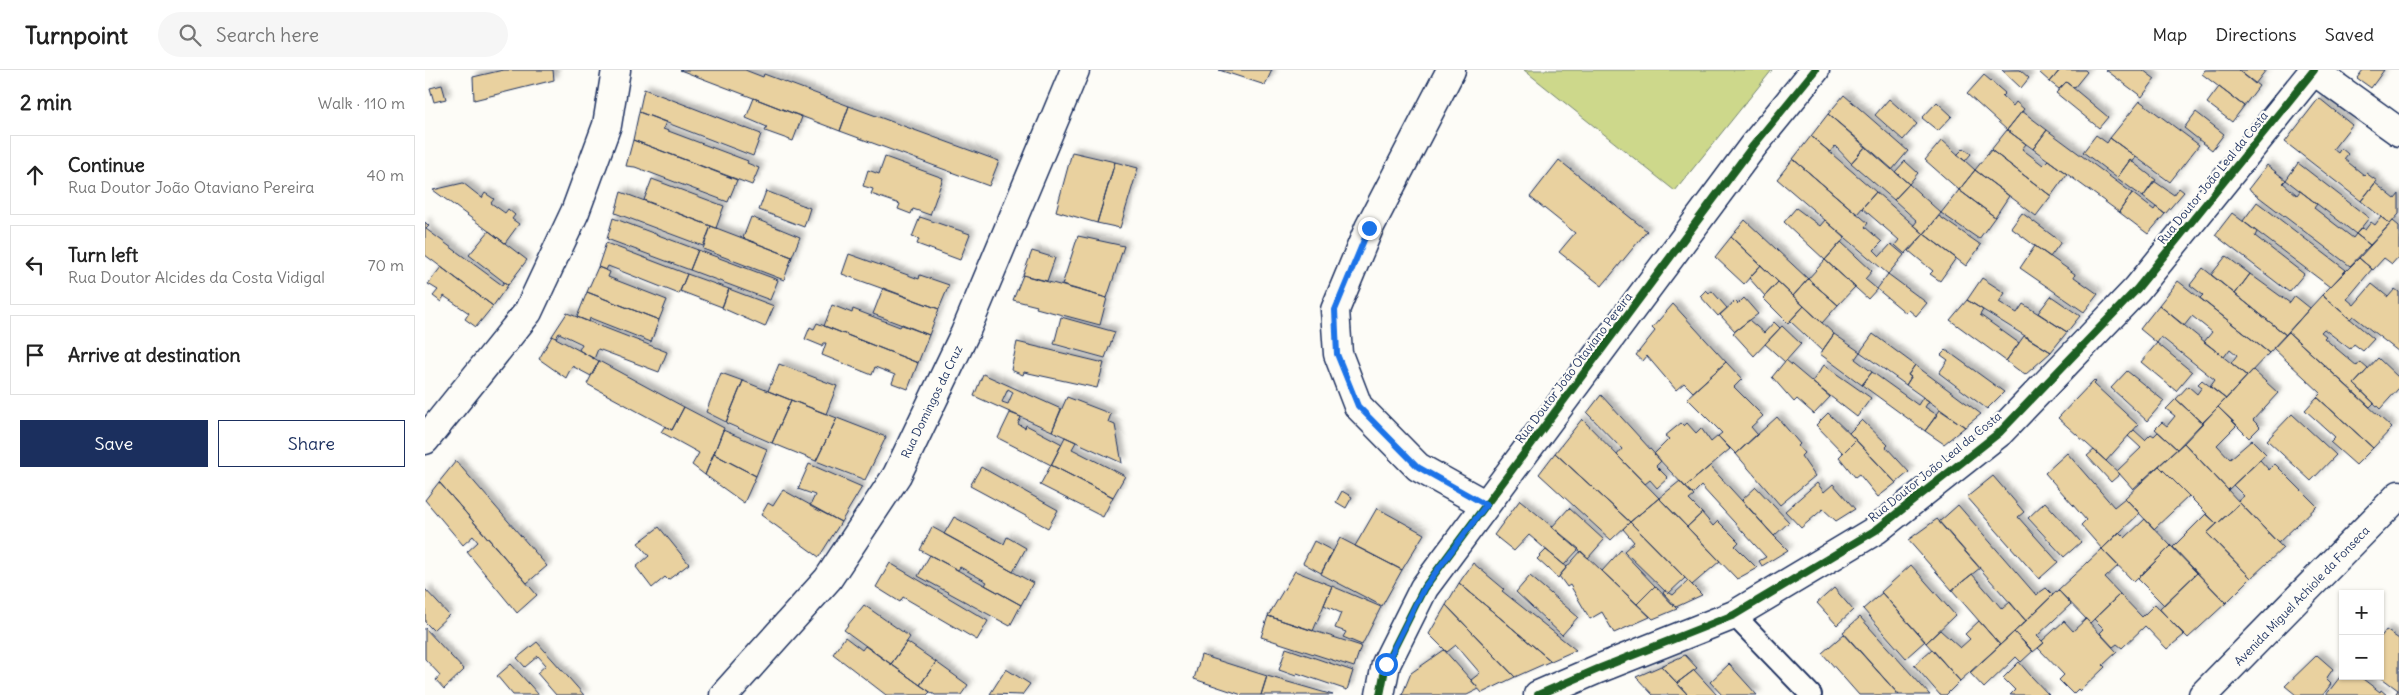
<!DOCTYPE html>
<html lang="en">
<head>
<meta charset="utf-8">
<style>
  body { margin:0; font-family:Delius,sans-serif; background:#f6f6f6; color:#222 }
  .controls { position:absolute; right:15px; bottom:15px; display:grid; overflow:hidden; border-radius:0px; box-shadow:0 1px 4px #0004 }
  .controls button { width:45px; height:45px; display:grid; place-items:center; padding:0; border:0; border-bottom:1px solid #e0e0e0; background:#fff; color:#222; font:25px sans-serif }
  .stop { position:absolute; width:15px; height:15px; margin:-11px; border:4px solid #1a73e8; border-radius:50%; background:#fff }
  .stop.end { background:#1a73e8; border-color:#fff; box-shadow:0 1px 5px #0008 }
  .list { margin:0; padding:0; list-style:none }
  h2 { display:flex; justify-content:space-between; align-items:center; height:65px; margin:0; padding:0 20px; font-size:21px }
  h2 small { font-size:16px; font-weight:400; color:#767676 }
  .list li { display:grid; grid-template-columns:32px 1fr auto; gap:15px; align-items:center; box-sizing:border-box; height:80px; margin:0 10px 10px; padding:0 10px; border:1px solid #e0e0e0; border-radius:0px }
  .list b { display:block; font-size:19px; white-space:nowrap }
  .list p { margin:0; font-size:16px; white-space:nowrap; color:#767676 }
  .list em { font-size:16px; font-style:normal; color:#767676 }
  .actions { display:flex; gap:10px; padding:15px 20px }
  .actions a { flex:1; padding:11px 0; border:1px solid #1b2f5e; border-radius:0px; text-align:center; font-size:18px; color:#1b2f5e }
  .actions .main { background:#1b2f5e; color:#fff }
  .icon { flex:none; width:28px; height:28px; fill:none; stroke:currentColor; stroke-width:2; stroke-linecap:round; stroke-linejoin:round }
  .map { position:relative; flex:none; width:1974px; height:625px; overflow:hidden }
  header { display:flex; align-items:center; gap:30px; box-sizing:border-box; height:70px; padding:0 25px; background:#fff; border-bottom:1px solid #e0e0e0 }
  header strong { font-size:24px }
  nav { display:flex; gap:28px; margin-inline-start:auto; font-size:18px }
  .search { width:350px; height:45px; background:#f6f6f6; display:flex; align-items:center; gap:12px; box-sizing:border-box; padding:0 18px; border-radius:28px; color:#767676; font-size:19px }
  main { display:flex }
  aside { flex:1; background:#fff }
  .map>svg:first-child { display:block }
</style>
</head>
<body>
<header>
<strong>Turnpoint</strong>
<div class="search"><svg class="icon" aria-label="search" viewBox="0 0 24 24"><circle cx="10" cy="10" r="6"/><path d="M15 15l6 6"/></svg>Search here</div>
<nav><a>Map</a><a>Directions</a><a>Saved</a></nav>
</header>
<main>
<aside>
<h2>2 min<small>Walk · 110 m</small></h2>
<ul class="list">
<li><svg class="icon" aria-label="ahead" viewBox="0 0 24 24"><path d="M12 20V5M6 11l6-6 6 6"/></svg><div><b>Continue</b><p>Rua Doutor João Otaviano Pereira</p></div><em>40 m</em></li>
<li><svg class="icon" aria-label="left" viewBox="0 0 24 24"><path d="M17 20v-9H6M10 6l-5 5 5 5"/></svg><div><b>Turn left</b><p>Rua Doutor Alcides da Costa Vidigal</p></div><em>70 m</em></li>
<li><svg class="icon" aria-label="arrive" viewBox="0 0 24 24"><path d="M6 21V4h12l-3 4 3 4H6"/></svg><div><b>Arrive at destination</b></div></li>
</ul>
<div class="actions"><a class="main">Save</a><a>Share</a></div>
</aside>
<div class="map">
<svg width="1974" height="625" viewBox="0 0 1974 625">
  <defs>
    <filter id="shadow"><feDropShadow dx="4.5" dy="-4.5" stdDeviation="2.5" flood-color="#0004"/></filter>
  </defs>
  <rect width="100%" height="100%" fill="#fdfcf7"/>
  <filter id="ink" filterUnits="userSpaceOnUse"><feTurbulence type="fractalNoise" baseFrequency=".02" numOctaves="2"/><feDisplacementMap in="SourceGraphic" scale="10" xChannelSelector="R" yChannelSelector="G"/><feConvolveMatrix kernelMatrix="1 2 1 2 8 2 1 2 1" color-interpolation-filters="sRGB"/></filter>
  <g filter="url(#ink)">
    <!-- green -->
    <path fill="#cdd88b" stroke="#748474" d="M1099,0h248l-97,121z"/>
    <!-- building -->
    <path fill="#e9d19f" stroke="#1b2f5e" fill-rule="evenodd" filter="url(#shadow)" d="M78,0h50l1,10 -80,20 -1,-23z
      M255,0h65l18,7 1,-3 85,32 -9,25z
      M794,0h53l-7,15z
      M1577,0h18l9,8 -8,10z
      M1617,0h18l-10,12 -10,-9z
      M1635,0h25l2,2 -13,16 -8,-6 -7,7 -9,-7z
      M1681,0h37l12,9 -13,18z
      M1780,0h33l21,16 -15,20 -42,-32z
      M1813,0h28l-11,14z
      M1938,0h21l-13,18 -14,-10z
      M1559,5l21,18 -3,3 11,10 3,-4 8,7 -17,21 -40,-36z
      M1641,12l42,35 -9,11 -43,-35z
      M17,15l4,14 -12,3 -4,-14z
      M1794,17l25,19 -12,16 -25,-19z
      M219,19l117,45 -8,22 -114,-44z
      M1419,25l64,56 -16,19 -64,-56z
      M329,28l48,19 -9,24 -28,-10 2,-4 -21,-9z
      M1894,28l33,27 -19,24 5,4 3,-5 7,6 -4,5 20,16 2,-2 11,8 -16,20 -76,-59z
      M1464,29l28,25 -14,16 -28,-25z
      M1715,31l59,44 -29,37 -60,-44z
      M1512,32l15,14 -14,15 -16,-13z
      M424,36l150,55 -10,25 -149,-55z
      M1597,41l25,19 -14,19 -26,-19z
      M214,42l27,10 -3,7 85,32 -1,2 12,5 -7,17 -119,-45z
      M1771,42l28,22 -12,16 -28,-22z
      M1403,44l38,32 -15,17 -16,-17 -5,6 -19,-16z
      M1582,60l19,14 -4,5 21,16 5,-5 19,14 -16,22 -60,-46z
      M1622,60l85,63 -13,19 -86,-63z
      M1671,65l11,8 3,-5 26,19 -4,6 -2,-3 -13,18 -34,-26z
      M1386,66l65,56 -19,22 -64,-55z
      M208,70l104,40 -9,22 -93,-35 -9,-1z
      M1517,70l33,30 -16,20 -34,-30z
      M1441,76l43,38 -15,16 -43,-37z
      M1539,78l7,6 -6,7 -8,-6z
      M1566,80l60,46 -15,20 -61,-46z
      M647,82l43,10 -18,61 -41,-12z
      M460,87l58,21 -13,37 -17,-6 -2,5 -13,-5 2,-5 -29,-10 2,-5 -10,-3 5,-16 11,4z
      M1368,89l75,64 -3,4 17,15 -8,8 6,6 11,-12 13,11 -16,19 -111,-95z
      M1134,90l88,71 -45,55 -43,-34 16,-19 -45,-36z
      M1705,90l26,20 -13,17 -26,-19z
      M1480,91l13,12 -9,11 -14,-12z
      M690,92l23,6 -18,60 -23,-5z
      M1873,93l71,55 -13,16 -70,-54z
      M1842,95l19,15 -3,3 14,12 3,-4 17,13 -3,4 39,30 3,-4 14,11 -20,21 -99,-75 -2,-3z
      M1550,100l34,26 -14,21 -36,-27z
      M227,109l72,27 -8,22 -72,-28z
      M1729,111l20,14 5,-7 5,4 -19,22 -22,-17z
      M38,113l19,15 3,-5 9,6 -3,4 14,10 3,-4 7,6 -3,4 7,5 -14,19 -72,-53z
      M1950,113l20,16 4,-5v20l-9,10 -29,-23z
      M1484,114l32,29 -17,21 -10,-9 3,-4 -23,-21z
      M1534,120l36,27 -16,22 -38,-26z
      M341,121l44,17 -6,19 -45,-17z
      M196,122l90,34 -8,20 -88,-33z
      M1451,122l48,42 -19,20 -10,-9 4,-5 -37,-32z
      M1707,123l22,17 2,-3 9,7 -17,20 -29,-22z
      M1832,132l89,68 -16,17 -87,-66z
      M1371,138l24,18 5,-6 20,18 -20,22 -41,-38z
      M1597,143l39,29 -11,15 -39,-29z
      M1807,143l25,19 -2,4 49,38 -15,18 -74,-57z
      M1514,146l42,29 -15,21 -42,-32z
      M326,147l49,20 -8,20 -49,-19z
      M495,147l50,17 -10,26 -43,-16 2,-5 -7,-2z
      M1956,147l9,7 -20,21 -14,-11 6,-6 3,2 6,-8 4,3z
      M188,148l85,32 -8,20 -83,-31z
      M1320,150l63,59 -15,17 -62,-59z
      M1968,151l6,5v30l-7,8 -8,-6 -11,12 -14,-12z
      M0,152l4,4 -3,3 76,56 2,-3 4,3 -15,21 -68,-51z
      M286,156l81,31 -8,23 -81,-31z
      M64,161l38,29 -19,25 -39,-30z
      M1499,164l32,24 -16,23 -10,-7 3,-3 -24,-20z
      M653,166l46,10 -17,52 -45,-13z
      M1306,167l30,28 -17,19 -29,-27z
      M1416,172l31,29 -7,8 12,10 -9,10 -43,-39z
      M181,173l81,31 -8,20 -71,-28 -2,4 -8,-3z
      M1610,176l40,28 -1,3 24,17 -14,18 -64,-44z
      M273,180l80,30 -8,20 -80,-30z
      M607,181l23,7 -8,23 -24,-6z
      M424,184l70,25 1,-4 29,10 -10,24 -97,-35z
      M1801,186l24,18 -15,20 -24,-19z
      M1934,188l13,11 -25,30 7,6 18,-21 16,13 7,-8 4,3v60l-46,-36 -3,3 -28,-24z
      M1400,190l30,27 -17,18 -30,-26z
      M1336,195l17,17 -13,14 -16,-18z
      M16,197l52,39 -17,21 -11,-8 4,-6 -25,-17 -3,6 -8,-6 5,-6 -10,-6z
      M173,197l12,5 -2,5 59,23 -8,20 -72,-28z
      M1778,198l83,67 -17,18 -69,-55 3,-3 -13,-10z
      M262,204l42,15 -7,18 -42,-16z
      M1463,204l39,29 -11,13 -7,-6 -3,3 -29,-24z
      M1825,204l40,29 5,-7 15,12 -24,27 -51,-41z
      M598,205l84,23 -7,27 -64,-17 1,-2 -24,-6z
      M1557,208l23,15 -6,9 18,11 6,-9 44,28 -16,20 -84,-52z
      M1383,209l30,26 -16,18 -29,-27z
      M1753,211l91,72 -22,23 -16,-13 6,-8 -7,-6 -6,8 -20,-15 8,-10 -20,-16 -8,10 -25,-21z
      M1353,212l26,24 -16,17 -25,-25z
      M458,218l56,21 -10,26 -56,-21z
      M304,219l45,17 -9,21 -43,-19z
      M1281,220l3,3 3,-2 15,17 -9,8 -18,-20z
      M162,222l72,28 -8,22 -61,-24 -1,4 -12,-5z
      M1897,225l52,44 -11,12 -9,-7 -4,5 -26,-20 -3,3 5,4 -2,2 33,28 3,-4 8,7 -14,15 20,19 -4,4 -82,-75z
      M1626,226l29,20 -13,16 -29,-19z
      M1319,228l14,16 -23,17 -15,-16 15,-14 3,3z
      M1542,230l16,10 -3,5 39,28 -13,18 -56,-41z
      M1248,234l53,58 -33,30 -9,-9 -8,7 -29,-34 -4,5 -7,-6 19,-24 -3,-3z
      M407,235l20,8 1,-4 47,18 2,-3 27,11 -11,28 -94,-37z
      M1734,235l88,71 -21,23 -16,-12 5,-7 -54,-43 -4,6 -17,-14z
      M1379,236l30,28 -12,17 -32,-30z
      M142,243l100,39 -8,20 -61,-23 -4,10 -15,-9 3,-6 -23,-11 -3,5 -4,-2z
      M636,247l54,15 -10,26 -51,-14z
      M1324,250l15,13 10,-11 6,6 -26,28 -21,-23z
      M392,253l101,40 -10,26 -16,-6 3,-8 -20,-8 -3,8 -50,-20 4,-12h-2l-2,3 -17,-7 5,-12 4,2z
      M1357,256l19,18 -16,18 -20,-18z
      M1863,262l104,96 -19,20 -56,-51 4,-4 -48,-45z
      M1409,264l26,18 -5,7 17,13 -10,13 -42,-31z
      M1448,264l42,31 -7,10 3,2 -5,8 -46,-33z
      M127,266l47,25 -8,15 -19,-10 -6,12 -27,-19z
      M1599,266l27,16 -26,23 -19,-14z
      M592,272l87,21 -7,25 -73,-16 -1,3 -12,-5z
      M1732,273l35,29 -16,19 -35,-29z
      M1521,280l58,42 -17,17 -48,-36 9,-13 -7,-5z
      M1953,288l21,20v10l-19,21 -26,-25z
      M1361,290l44,37 -16,17 -17,-15 -3,3 -22,-25z
      M174,291l85,46 -12,23 -85,-46z
      M1301,292l16,17 -8,8 29,29 -12,11 6,7 -21,20 -18,-18 4,-3 -35,-35z
      M354,294l58,22 -11,28 -58,-23z
      M1399,295l47,33 -14,19 -45,-35z
      M1490,295l66,49 -16,13 -59,-42 5,-8 -3,-2z
      M1828,300l25,23 -25,27 7,7 -11,11 -31,-31z
      M1702,301l37,30 -17,20 -36,-33z
      M1447,302l46,33 5,-8 6,4 -4,6 12,8 -12,16 -63,-46z
      M296,303l22,8 -17,41 -20,-10z
      M558,304l78,35 -9,22 -78,-35zM583,319l5,3 -5,12 -6,-2z
      M1669,310l2,2 -2,2 44,41 -32,36 -48,-43z
      M1777,310l24,19 -24,24 -26,-24 12,-13 9,8 5,-7 -4,-3z
      M318,311l48,19 -19,43 -46,-20z
      M1176,325l60,66 -5,5 12,12 -11,10 -7,-8 -5,4 -28,-29 5,-6 -35,-36z
      M642,327l44,17 -3,8 7,3 7,38 -70,-32z
      M1892,327l56,51 -17,17 -26,-23 5,-5 -30,-27z
      M1751,329l26,24 -25,26 -22,-20 7,-7 5,4 8,-10 -9,-7z
      M366,330l46,18 -21,43 -44,-18z
      M259,337l40,21 -19,47 -13,-10 7,-12 -38,-21 4,-6 7,4z
      M1793,337l19,18 -20,20 13,14 22,-19 14,14 -38,36 -44,-47z
      M1515,340l25,17 -21,17 -19,-13z
      M585,343l11,4 -3,7 7,4 1,-3 36,19 -11,21 -53,-27z
      M1403,343l28,27 -13,13 -27,-28z
      M1867,344l44,41 -25,26 -44,-41z
      M1352,347l23,27 -2,2 6,7 -3,3 14,20 -35,29 -44,-51z
      M412,348l49,19 -21,43 -49,-19z
      M1157,349l77,79 -29,24 -75,-69z
      M1437,350l26,25 -2,2 23,25 -13,11 -47,-50z
      M1256,353l3,3 3,-3 9,10 5,-5 10,14 7,-6 12,13 -45,38 -31,-33 15,-15 -4,-3z
      M298,360l44,19 -11,27 -42,-22z
      M1709,360l11,10 6,-6 3,2 4,-4 19,17 -44,40 -16,-18 24,-23 -13,-12z
      M640,367l11,5 -4,7 53,27 -12,21 -62,-32z
      M1431,370l40,43 -18,14 -19,-23 -4,3 -16,-20z
      M1759,373l56,60 -23,21 -58,-58z
      M1669,380l26,24 -9,8 -24,-26z
      M1130,383l75,69 -19,18 -72,-66z
      M1642,383l47,54 11,-9 15,15 -38,36 -21,-24 5,-5 -41,-47z
      M289,384l42,22 -12,27 -39,-28z
      M1835,390l9,10 6,-6 42,42 -39,37 -40,-42 6,-5 -11,-11z
      M31,391l91,105 -20,17 -88,-101z
      M384,394l53,23 -21,35 -31,-16 5,-11 -17,-6z
      M626,395l62,32 -10,20 -63,-32z
      M1285,396l64,70 14,14 -26,16 -3,-5 7,-4 -65,-71 -8,8 -8,-7z
      M1734,396l30,30 -35,33 -29,-31z
      M556,397l77,43 -10,18 -78,-42z
      M1568,406l31,36 -6,5 40,45 -19,17 -72,-82z
      M1255,411l14,15 -5,4 13,13 -15,14 -28,-29z
      M14,412l98,113 -20,18 -50,-61 11,-10 -5,-6 -10,9 -38,-45z
      M1392,413l7,9 9,-8 22,25 -19,12 -13,-12 -22,19 -16,-17z
      M1331,417l33,35 -15,14 -32,-36z
      M358,420l58,32 -22,35 -58,-42 7,-12 5,3z
      M917,421l10,6 -6,11 -10,-6z
      M1234,428l61,63 -28,24 -62,-63z
      M1095,430l59,49 -15,16 -35,-30 -15,16 -20,-16z
      M1620,432l36,40 -17,15 -36,-39z
      M1815,433l43,45 -32,30 -44,-45z
      M1533,435l78,90 10,-7 7,7 -27,26 -87,-99z
      M952,438l47,26 -22,36 -47,-24z
      M1144,438l35,32 -16,18 -36,-31z
      M1277,443l11,13 5,-5 21,21 -4,4 22,22 -20,11 -50,-52z
      M1781,444l11,10 -10,9 44,45 -25,25 -53,-56z
      M529,447l50,27 3,-7 19,11 -13,24 -69,-38z
      M1512,449l43,49 -28,22 -44,-50z
      M1720,449l26,27 -37,36 -32,-33 17,-17 6,6z
      M1205,452l55,56 -17,16 -44,-43 10,-9 -11,-13z
      M234,457l30,37 -21,16 -3,-3 -13,11 -16,-21 13,-11 -11,-13z
      M507,457l101,56 -12,22 -36,-20 2,-3 -27,-15 -2,3 -38,-20z
      M915,468l62,32 -20,36 -61,-32z
      M889,471l19,10 -12,22 -18,-10z
      M1746,476l26,27 -33,32 -26,-26z
      M1677,479l16,17 -13,12 15,16 -30,29 -32,-33z
      M1121,480l21,17 -9,11 -21,-19z
      M1196,480l34,36 -18,18 -35,-33z
      M1156,481l21,20 48,46 -36,16 -12,-21 -12,7 -20,-34 -3,2 -8,-11z
      M505,485l91,50 -11,21 -92,-50z
      M465,493l98,58 -11,19 -74,-43 -3,5 -24,-15z
      M1048,493l31,26 -2,2 74,59 -25,11 -92,-78z
      M1486,495l44,50 -29,28 -45,-51z
      M870,501l37,15 -19,45 -45,-15z
      M1772,503l29,30 -38,35 -29,-29z
      M1547,504l30,35 8,-7 16,19 -26,24 -48,-55z
      M1105,506l48,41 -16,18 -46,-43z
      M1263,511l14,14 -26,12 -13,-14 2,-3 8,5z
      M1034,513l92,78 -36,16 -69,-72z
      M907,516l49,21 -19,38 -19,-8 3,-5 -11,-4 6,-15 -17,-8z
      M1230,516l22,23 -24,10 -16,-15z
      M1409,518l19,22 -16,15 -20,-22z
      M0,519l24,26 -16,15 -8,-8z
      M1633,520l13,14 -34,32 7,7 -11,9 -19,-20z
      M1457,523l43,48 -19,17 -43,-49z
      M1695,524l22,23 13,-13 29,31 -17,14 -22,-23 -23,22 -5,-4 -4,3 -13,-14 4,-4 -10,-10z
      M439,535l46,32 -19,27 -47,-34z
      M1021,535l69,72 -33,16 -11,-13 9,-7 -24,-28 -9,7 -18,-18z
      M843,546l93,30 -7,21 -93,-30z
      M1435,547l70,78h-31l-56,-63z
      M1661,549l31,33 -14,13 2,2 -25,24 -2,-2 -5,5 -14,-14 5,-5 -26,-27 6,-5 -2,-2 22,-20 9,10z
      M1554,551l21,24 -40,36 -34,-38 14,-13 20,18 10,-9 -5,-5z
      M0,558l39,42 -20,19 -8,-9 4,-5 -15,-16z
      M1961,560l13,9v56h-4l3,-5 -19,-14 1,-38z
      M1589,562l19,19 -12,11 -5,-5 -32,31 -14,-15z
      M1419,564l55,61h-40l-37,-42z
      M420,567l17,13 3,-4 65,46 -3,3h-41l-53,-41z
      M112,572l47,53h-28l-19,-22 9,-8 -8,-9 -13,11 -8,-9z
      M482,572l29,20 -16,23 -29,-21z
      M861,578l67,23 -6,19 -50,-17 -1,3 -17,-6z
      M1507,579l28,32 -14,14h-6l-26,-30z
      M1019,580l35,39 -12,6h-65l9,-22z
      M776,585l66,21 -6,19h-19l-48,-16z
      M1260,585l12,13 -20,15 -16,-17z
      M1892,585l16,14 -7,10 5,5 -8,11h-27l-11,-9z
      M511,592l32,23 -7,10h-26l-15,-10z
      M1594,592l12,14 18,19h-39l5,-5 -12,-12z
      M86,594l28,31h-26l-16,-19z
      M1304,594l28,31h-35l-12,-13z
      M1236,596l16,17 11,12h-35l-17,-18z
      M581,599l24,15 -8,11 -32,-1z
      M1269,600l23,25h-29l-11,-12z
      M1918,603v3h16l21,16 1,-2 6,5h-61z
      M842,606l66,19h-72z"/>
    <g fill="none" stroke-linecap="round" stroke-linejoin="round">
      <defs>
        <path id="lane" d="M1309,545l77,80"/>
        <path id="street" d="M1026,0l-82,158 -34,82 3,44 20,52 60,61 68,38
          M1889,1l85,61
          M0,370l103,-128 47,-100 32,-87 9,-55
          M299,625l104,-116 69,-104 68,-142 110,-263
          M955,625l6,-31 38,-76 329,-442 62,-76
          M1113,625l60,-26 136,-54 142,-85 124,-98 137,-143 177,-219"/>
        <path id="secondary" d="M1778,625l196,-200"/>
      </defs>
      <!-- lane casing -->
      <use href="#lane" stroke="#1b2f5e" stroke-width="24"/>
      <!-- street casing -->
      <use href="#street" stroke="#1b2f5e" stroke-width="31"/>
      <!-- secondary casing -->
      <use href="#secondary" stroke="#1b2f5e" stroke-width="31"/>
      <!-- lane -->
      <use href="#lane" stroke="#fdfcf7" stroke-width="20"/>
      <!-- street -->
      <use href="#street" stroke="#fdfcf7" stroke-width="28"/>
      <!-- secondary -->
      <use href="#secondary" stroke="#fdfcf7" stroke-width="28"/>
      <defs>
        <path id="cycleway" d="M955,625l6,-31 38,-76 329,-442 62,-76
          M1113,625l60,-26 136,-54 142,-85 124,-98 137,-143 177,-219"/>
      </defs>
      <!-- cycleway casing -->
      <use href="#cycleway" stroke="#fdfcf7" stroke-width="11"/>
      <!-- cycleway -->
      <use href="#cycleway" stroke="#1b5e20" stroke-width="8"/>
    </g>
  </g>
  <g fill="none" stroke-linecap="round" stroke-linejoin="round" filter="url(#ink)">
    <!-- route -->
    <path stroke="#1a73e8" stroke-width="6" d="M944,158l-34,82 2,44 21,52 60,61 68,38 -62,83 -38,76"/>
  </g>
  <g text-anchor="middle" stroke-width="4.5" stroke-linejoin="round" paint-order="stroke">
    <!-- street labels -->
    <g font-size="12" fill="#1b2f5e" stroke="#fdfcf7">
      <text transform="translate(1788 108) rotate(-51)" y="4">Rua Doutor João Leal da Costa</text>
      <text transform="translate(1149 298) rotate(-53)" y="4">Rua Doutor João Otaviano Pereira</text>
      <text transform="translate(507 332) rotate(-64)" y="4">Rua Domingos da Cruz</text>
      <text transform="translate(1510 397) rotate(-39)" y="4">Rua Doutor João Leal da Costa</text>
      <text transform="translate(1877 526) rotate(-46)" y="4">Avenida Miguel Achiole da Fonseca</text>
    </g>
  </g>
</svg>
<div class="controls">
<button>+</button>
<button>−</button>
</div>
<div class="stop" style="left:961px;top:594px"></div>
<div class="stop end" style="left:944px;top:158px"></div>
</div>
</main>
</body>
</html>
